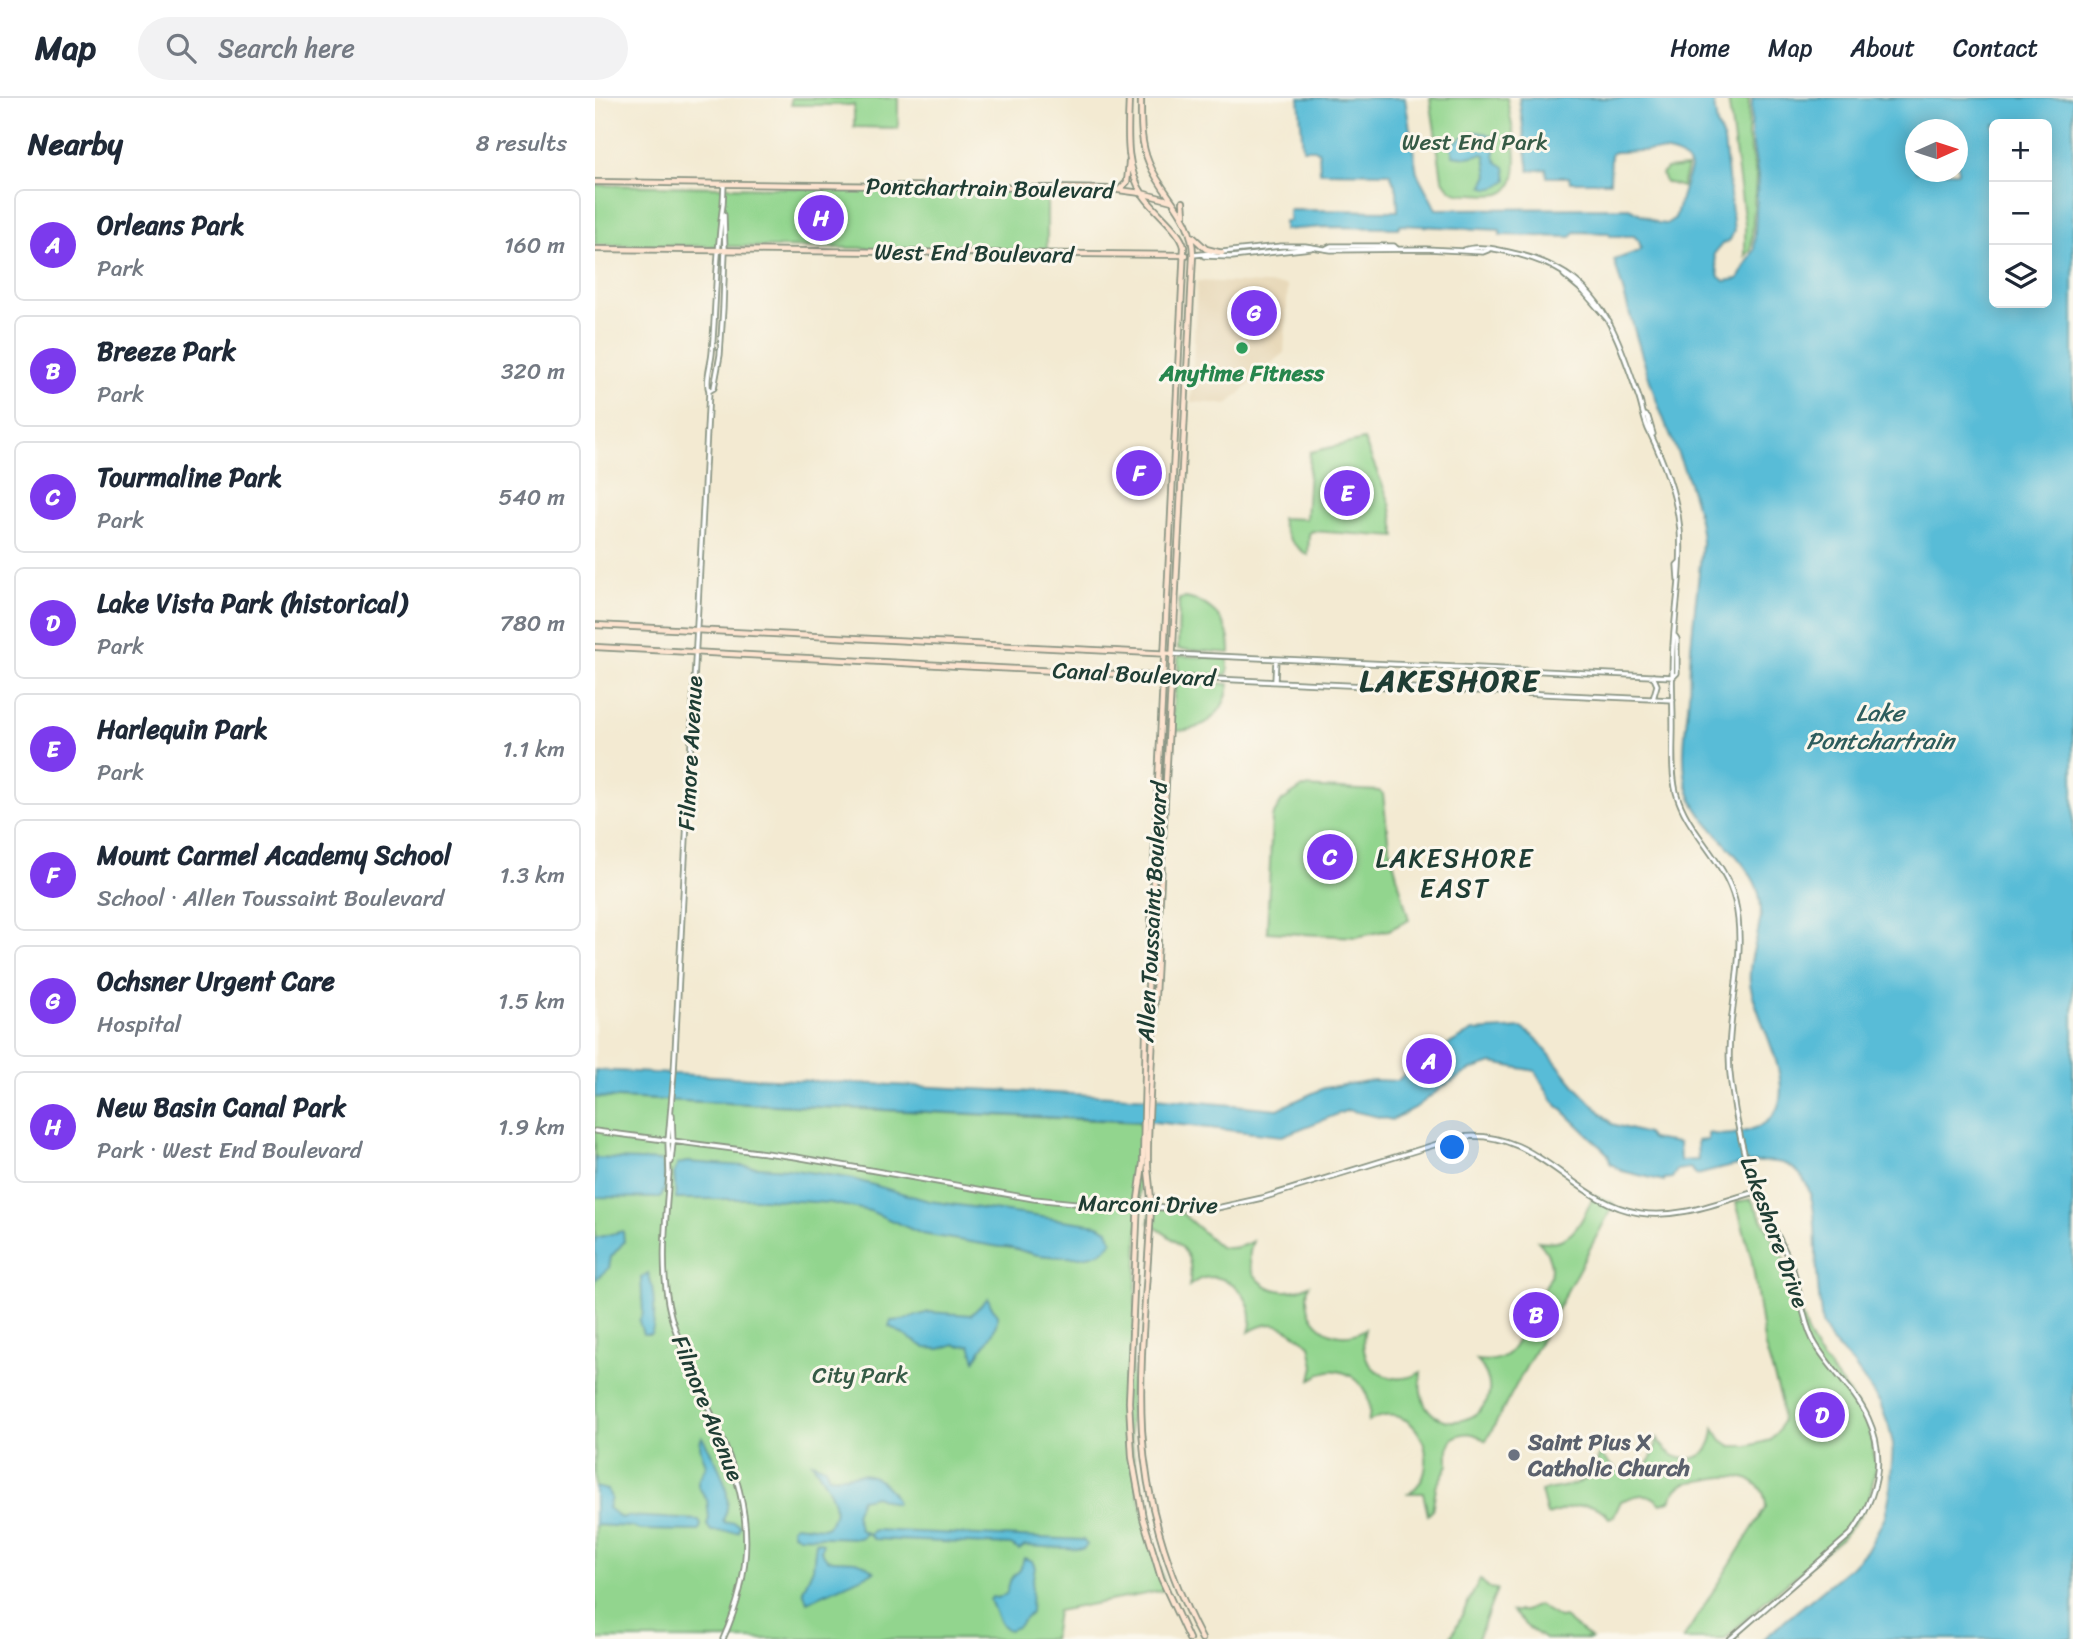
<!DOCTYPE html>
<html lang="en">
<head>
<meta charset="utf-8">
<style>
  body { margin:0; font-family:Sriracha,sans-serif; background:#f2f2f3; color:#1f2937 }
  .controls { position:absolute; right:21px; top:21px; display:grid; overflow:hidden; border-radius:10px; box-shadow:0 4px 18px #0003 }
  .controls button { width:63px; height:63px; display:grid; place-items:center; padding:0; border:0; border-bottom:2px solid #e0e1e3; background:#fff; color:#1f2937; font:35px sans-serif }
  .compass { position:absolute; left:1310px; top:21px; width:63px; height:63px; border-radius:50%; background:#fff; box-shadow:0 4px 18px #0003; rotate:87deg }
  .you { position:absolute; left:858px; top:1050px; width:24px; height:24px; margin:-18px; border:5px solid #fff; border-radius:50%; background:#1a73e8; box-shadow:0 0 0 10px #1a73e833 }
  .badge { display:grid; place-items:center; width:46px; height:46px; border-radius:50%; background:#7c3aed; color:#fff; font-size:23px; font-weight:700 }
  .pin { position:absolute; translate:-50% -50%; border:4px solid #fff; box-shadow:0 2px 7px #0006 }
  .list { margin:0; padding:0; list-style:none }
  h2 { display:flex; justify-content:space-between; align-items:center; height:91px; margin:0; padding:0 28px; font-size:30px }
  h2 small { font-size:23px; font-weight:400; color:#747a83 }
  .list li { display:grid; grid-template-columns:46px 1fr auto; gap:21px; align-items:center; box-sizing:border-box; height:112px; margin:0 14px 14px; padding:0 14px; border:2px solid #e0e1e3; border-radius:10px }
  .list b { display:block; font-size:26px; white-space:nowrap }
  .list p { margin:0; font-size:23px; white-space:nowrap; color:#747a83 }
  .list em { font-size:23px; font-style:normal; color:#747a83 }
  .icon { flex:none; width:38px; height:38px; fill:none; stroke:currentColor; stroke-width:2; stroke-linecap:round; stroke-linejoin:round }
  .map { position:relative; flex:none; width:1478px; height:1541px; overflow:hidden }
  header { display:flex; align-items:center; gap:42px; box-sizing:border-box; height:98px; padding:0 35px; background:#fff; border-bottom:2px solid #e0e1e3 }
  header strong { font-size:33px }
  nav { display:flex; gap:38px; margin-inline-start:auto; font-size:24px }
  .search { width:490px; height:63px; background:#f2f2f3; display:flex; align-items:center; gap:18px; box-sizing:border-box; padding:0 24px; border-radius:38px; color:#747a83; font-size:26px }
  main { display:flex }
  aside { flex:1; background:#fff }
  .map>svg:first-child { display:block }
</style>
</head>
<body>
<header>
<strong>Map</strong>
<div class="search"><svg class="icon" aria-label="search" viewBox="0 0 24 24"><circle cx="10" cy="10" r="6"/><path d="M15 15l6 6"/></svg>Search here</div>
<nav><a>Home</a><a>Map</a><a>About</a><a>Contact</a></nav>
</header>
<main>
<aside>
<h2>Nearby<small>8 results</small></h2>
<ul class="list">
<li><span class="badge">A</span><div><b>Orleans Park</b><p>Park</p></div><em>160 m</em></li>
<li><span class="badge">B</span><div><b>Breeze Park</b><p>Park</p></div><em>320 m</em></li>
<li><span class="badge">C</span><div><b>Tourmaline Park</b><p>Park</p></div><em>540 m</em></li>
<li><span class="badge">D</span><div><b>Lake Vista Park (historical)</b><p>Park</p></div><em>780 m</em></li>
<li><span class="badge">E</span><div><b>Harlequin Park</b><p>Park</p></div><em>1.1 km</em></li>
<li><span class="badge">F</span><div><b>Mount Carmel Academy School</b><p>School · Allen Toussaint Boulevard</p></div><em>1.3 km</em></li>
<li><span class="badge">G</span><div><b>Ochsner Urgent Care</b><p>Hospital</p></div><em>1.5 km</em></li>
<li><span class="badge">H</span><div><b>New Basin Canal Park</b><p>Park · West End Boulevard</p></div><em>1.9 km</em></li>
</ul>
</aside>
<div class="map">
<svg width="1478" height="1541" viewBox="0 0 1478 1541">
  <rect width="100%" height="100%" fill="#fbf7ec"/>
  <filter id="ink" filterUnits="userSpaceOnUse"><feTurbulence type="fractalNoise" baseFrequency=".0143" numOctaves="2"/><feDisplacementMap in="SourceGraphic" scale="14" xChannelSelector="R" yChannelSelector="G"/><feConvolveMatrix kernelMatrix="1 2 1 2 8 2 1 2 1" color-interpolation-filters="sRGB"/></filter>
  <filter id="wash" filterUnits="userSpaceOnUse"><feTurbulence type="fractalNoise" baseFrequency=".00686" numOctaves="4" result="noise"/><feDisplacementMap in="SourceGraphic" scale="28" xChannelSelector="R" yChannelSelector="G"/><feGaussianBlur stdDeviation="1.57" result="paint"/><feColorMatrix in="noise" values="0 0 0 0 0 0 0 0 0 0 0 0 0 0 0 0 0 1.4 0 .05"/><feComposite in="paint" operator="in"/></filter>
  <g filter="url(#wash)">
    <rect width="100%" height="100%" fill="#f3ead2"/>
    <!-- built -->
    <path fill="#e8d9ba" d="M602,183l91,4 -4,68 -56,51 -37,-2z"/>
    <!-- green -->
    <path fill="#92d58e" stroke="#588961" stroke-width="2" d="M196,0h107v30l-44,-1v-22h-63z
      M835,0h77c3,23 22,87 -7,96 -9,2 -19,0 -28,0 -16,0 -22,-1 -30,-16z
      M1133,0h21l-1,38 8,40 -5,74 -6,6v-32z
      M1092,69l-5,20 -17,-5 -3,-8 4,-5z
      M0,87l452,7v58l-452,-5z
      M769,342l26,63 6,34 -84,-6 -3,3 -1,21c-13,-8 -25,-20 -27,-37l25,1 4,-67z
      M591,500c28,5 45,27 44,55l-52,-4 1,-50z
      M583,558l50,2v14l-2,3 -48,-2z
      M584,583l50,3c-4,30 -26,48 -56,47l-2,-1 4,-45z
      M708,689l76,4 4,3 6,52 20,74 -20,10 -33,7 -89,-5 5,-115 10,-16z
      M0,999l544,25 5,13 -4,53 -10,240 8,65 28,97 -109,21 -4,28h-458z
      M999,1097l20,9 -128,237c-12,-9 -21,-10 -33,-3l-5,11v16l-12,22 -4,24 -4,4 -5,-22h-14c38,-24 8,-100 -41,-71 6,-22 -6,-47 -31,-51 -9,-2 -19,4 -26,8l3,-13 -4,-21c-22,-16 -34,-30 -61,-13 12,-35 -30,-72 -60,-46 8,-37 -13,-44 -40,-63l2,-15 26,1 43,38c12,3 22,0 33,-6 -15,37 23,62 56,44 -11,35 25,63 56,44 -10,36 23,62 56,43 -10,84 105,47 56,-12 40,6 52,-30 33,-60 37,3 55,-32 28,-59 36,6 43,-20 56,-46z
      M1156,1101l33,60 22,71 11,22 31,40 21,34 7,42 -6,26 -8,19 -20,25 -77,63 -40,38h-42l83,-132c-1,-34 -35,-33 -60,-27 -7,1 -16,1 -22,4 -7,3 -11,10 -14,17l-9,3c-12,-14 -25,-9 -40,-3l-7,15 -5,2c-15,-23 -41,-9 -62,-3l-6,-24c27,-6 54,-4 58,-37 7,6 14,15 22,18 23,6 35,-17 36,-35 14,32 56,29 57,-9l8,12 9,6h17l23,-6 8,-10 3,-9 -1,-22 -16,-52 -13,-86 -16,-59z
      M885,1481l8,9 9,1 -19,50h-28z
      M943,1507l21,13 5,-1 27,22h-46l-20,-14 -13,-14h13z"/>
    <!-- water -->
    <path fill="#58bcd7" stroke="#3c7c86" stroke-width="2" fill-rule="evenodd" d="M704,0h106l12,75 19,36 193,-1 29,15 8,1 9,-6 15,-50c-7,-24 -54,-16 -75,-16l-4,2 -1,28h-40l-1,-5h-22l-1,-8 -17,2 -10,-73h194l4,27 7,16 10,90 -4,9 -8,4 -8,10 5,23 6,4 13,-2 16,-29 4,-74 -7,-40 1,-38h321v1541h-310l91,-75 14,-15 17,-32 5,-24 3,-49 -4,-17 -9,-24 -27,-39 -23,-24 -8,-16c-3,-24 -5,-47 -6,-71 -1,-28 2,-80 -34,-90 -20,-6 -64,6 -85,12l-7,-7 -13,2 -5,8 -8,1v2l-42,-10 -12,-8 -2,-9 -55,-53 -18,-30 -43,-8 -21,7 -27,16 -29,22 -23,12 -44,-10 -66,26 -128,-14 -559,-25v-27l559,28 124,11 46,-21 50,-8 23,1 26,-23 50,-27 49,-3 14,10 40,49 36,37 35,10 4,5 28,4 1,18 18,-1 -1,-19 11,-1v-7c17,4 33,1 50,-6 53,-25 -2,-102 -8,-144 -3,-30 17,-59 9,-89 -10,-39 -63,-67 -72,-109 -7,-30 0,-61 2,-90 1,-11 0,-21 1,-32 2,-40 9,-81 12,-121 -4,-53 -29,-94 -46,-143 -16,-46 -28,-93 -42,-139l25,-9 2,-3 -2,-7 -5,-5h-24l-1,-3 -34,-1 -4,5 -71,-2v-5l-100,-5 -2,3 -74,-1 -40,3v-9h5v-11l109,1 -1,-21 -7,-17 -70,-1 -1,-20 -4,-3h-12zM1399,26h53v179h-53zM1321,32h42v42h-42z
      M877,34c18,-1 27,6 22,24l3,6 8,5 2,13c-7,7 -16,11 -24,6l5,-11 -3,-20 -3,-1 -14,3 -15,-2 -2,-8 2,-4z
      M0,1060l66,3c4,13 7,27 -1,37l-65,-1z
      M92,1064l101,7 61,9 80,23 169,24 10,5 4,11c-12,22 -53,16 -74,14 -13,-2 -24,-9 -38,-8l-78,-13 -52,-23 -39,-8 -67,-4h-88l-2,-26 4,-9z
      M28,1133l1,11 -13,15 -2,11 -14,12v-42z
      M53,1175c6,14 9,47 3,61h-8l-4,-13 4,-8 -2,-35z
      M393,1200l3,8 7,8c-2,21 -13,28 -23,46l-5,-15 -12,1 -3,-2 -15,5 -14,-1 -37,-22 2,-5 12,-1 26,-8 42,3z
      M107,1339c13,22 35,58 21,83l2,3 9,-1 6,3 -2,7 -27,-1 -4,-6 2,-7 -2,-18 -9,-14v-5l8,-15c-2,-10 -9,-18 -4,-29z
      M217,1364l13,5 4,9c23,3 36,-10 55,8 6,6 10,10 13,19l-2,1 -20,-8 -14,3 -6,15 5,16 7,3 -8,5 -60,-2 -6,-3 -1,-5 3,-3 28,3 5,-2c18,-19 -5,-45 -16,-64z
      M0,1389l13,3 3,8 -3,10 13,10 7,-2 71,4 2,5 -2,6 -59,-1 -8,-3 -37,-2z
      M279,1432l209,10 4,5 -4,4 -58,-3 -6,4 -8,-5 -138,-6 -4,-5z
      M221,1443l7,2 -2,8 6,8c18,4 31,-4 47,13l-67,30 -4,-12 10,-22z
      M429,1460l8,3 3,6 -3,17 -1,29 -14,14 -8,3c-11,-5 -14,-19 -19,-30l2,-3 5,1 9,-4 5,-15 9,-9z"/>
  </g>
  <g filter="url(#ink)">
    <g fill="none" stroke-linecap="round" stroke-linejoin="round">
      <defs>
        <path id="tertiary" d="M128,106l1,-20
          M732,150l4,-2h63l3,3
          M869,152c16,-6 40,1 57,5 80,21 93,73 118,143 4,12 5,24 11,35 14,29 27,64 30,97 3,39 -5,77 -7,116 -2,27 0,54 0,80 0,22 -2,45 3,66 11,41 49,67 59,109 14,60 -13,122 -4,182 4,32 13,78 25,107 10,27 27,52 37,80 8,23 9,48 20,70 15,28 41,48 55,78 19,41 8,81 -17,116l-121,105
          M598,157l88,-9h24l26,4 95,-1 57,3 5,-2
          M609,158l28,1 79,-9
          M969,177l20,17 25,29
          M114,293l5,-3 6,-33 3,-47 2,-57 -1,-36
          M1050,317l3,2 5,17
          M1083,482l-1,-15 3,-3
          M577,556l501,23
          M1058,578l4,9 -4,14
          M577,579l501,23
          M1078,579l4,-4v-34l-2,-3
          M680,583l1,-22
          M849,592l1,-23
          M0,1033l201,26 238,42 61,6 96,4 26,-1 45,-10 198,-61c80,-9 110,65 180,76 40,6 78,-11 116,-21
          M76,1064l2,-19 -1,-28
          M74,1075c-3,46 -10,98 2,143 8,29 22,57 34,84 40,85 59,149 18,239
          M74,1077l-1,-34 6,-69 35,-681c-4,-11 2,-26 3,-38 4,-50 4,-99 11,-149"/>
        <path id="secondary" d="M534,0c-1,33 -5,69 15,98 11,16 37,35 40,51l-38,782 -3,134 -5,36 -9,203 3,55 11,61 18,60 28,61
          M546,0c0,22 -1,44 8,65 14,34 44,52 44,92l-43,839c-1,25 -3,50 -2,75 1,12 3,24 3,37 -3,74 -13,150 -9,224 4,73 26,144 60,209
          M0,84l516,7 30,4 31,8
          M525,91l7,-7 2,-20
          M588,104l1,12
          M598,139l13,12 16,4
          M0,151l591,6
          M0,527l577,29
          M0,549l576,30"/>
      </defs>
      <!-- tertiary casing -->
      <use href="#tertiary" stroke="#899483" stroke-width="7"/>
      <!-- secondary casing -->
      <use href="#secondary" stroke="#899483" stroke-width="8"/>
      <!-- tertiary -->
      <use href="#tertiary" stroke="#fff" stroke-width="3.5"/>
      <!-- secondary -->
      <use href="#secondary" stroke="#fde4d0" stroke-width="4.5"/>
    </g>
  </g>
  <!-- markers -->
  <circle fill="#2e9e5b" stroke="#fbf7ec" stroke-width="2.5" cx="647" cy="250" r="7"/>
  <circle fill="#6b7280" stroke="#fbf7ec" stroke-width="2.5" cx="919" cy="1357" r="7"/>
  <g text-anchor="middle" stroke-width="6" stroke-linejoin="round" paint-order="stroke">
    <!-- park labels -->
    <g font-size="23" fill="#365b46" stroke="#fbf7ec">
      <text x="880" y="52">West End Park</text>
      <text x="265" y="1285">City Park</text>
    </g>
    <!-- street labels -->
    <g font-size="23" fill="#1f3d34" stroke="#fbf7ec">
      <text transform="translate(395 90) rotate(1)" y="8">Pontchartrain Boulevard</text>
      <text transform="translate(379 155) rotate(1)" y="8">West End Boulevard</text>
      <text transform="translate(539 576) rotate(3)" y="8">Canal Boulevard</text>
      <text transform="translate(95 655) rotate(-87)" y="8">Filmore Avenue</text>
      <text transform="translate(557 814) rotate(-87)" y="8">Allen Toussaint Boulevard</text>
      <text transform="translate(553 1106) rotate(1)" y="8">Marconi Drive</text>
      <text transform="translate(1180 1134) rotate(70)" y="8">Lakeshore Drive</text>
      <text transform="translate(113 1310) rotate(68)" y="8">Filmore Avenue</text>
    </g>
    <!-- leisure labels -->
    <g font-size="23" font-weight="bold" fill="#27864d" stroke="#fbf7ec">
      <text x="647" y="283">Anytime Fitness</text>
    </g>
    <!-- worship labels -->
    <g font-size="23" font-weight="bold" fill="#5b616d" stroke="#fbf7ec" text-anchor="start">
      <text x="933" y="1352">Saint Pius X<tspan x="933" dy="26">Catholic Church</tspan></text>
    </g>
    <!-- water labels -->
    <g font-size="24" font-style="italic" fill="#2d5d5d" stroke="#fbf7ec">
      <text x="1285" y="623">Lake<tspan x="1285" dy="28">Pontchartrain</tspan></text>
    </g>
    <!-- quarter labels -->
    <g font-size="26" letter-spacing="2" fill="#1f3d34" stroke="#fbf7ec">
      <text x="860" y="769">LAKESHORE<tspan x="860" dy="30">EAST</tspan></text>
    </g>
    <!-- district labels -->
    <g font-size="30" font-weight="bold" letter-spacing="2" fill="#1f3d34" stroke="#fbf7ec">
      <text x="855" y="593">LAKESHORE</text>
    </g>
  </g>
</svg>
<div class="controls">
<button>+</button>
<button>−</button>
<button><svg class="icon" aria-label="layers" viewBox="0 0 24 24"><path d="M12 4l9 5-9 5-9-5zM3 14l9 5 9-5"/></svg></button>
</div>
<svg class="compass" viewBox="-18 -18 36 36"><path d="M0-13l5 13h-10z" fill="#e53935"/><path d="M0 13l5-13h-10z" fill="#747a83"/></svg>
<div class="you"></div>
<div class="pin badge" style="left:834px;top:963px">A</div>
<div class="pin badge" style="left:941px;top:1217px">B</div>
<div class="pin badge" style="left:735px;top:759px">C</div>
<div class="pin badge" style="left:1227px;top:1317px">D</div>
<div class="pin badge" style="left:752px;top:395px">E</div>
<div class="pin badge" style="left:544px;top:375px">F</div>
<div class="pin badge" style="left:659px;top:215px">G</div>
<div class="pin badge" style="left:226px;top:120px">H</div>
</div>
</main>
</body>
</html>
